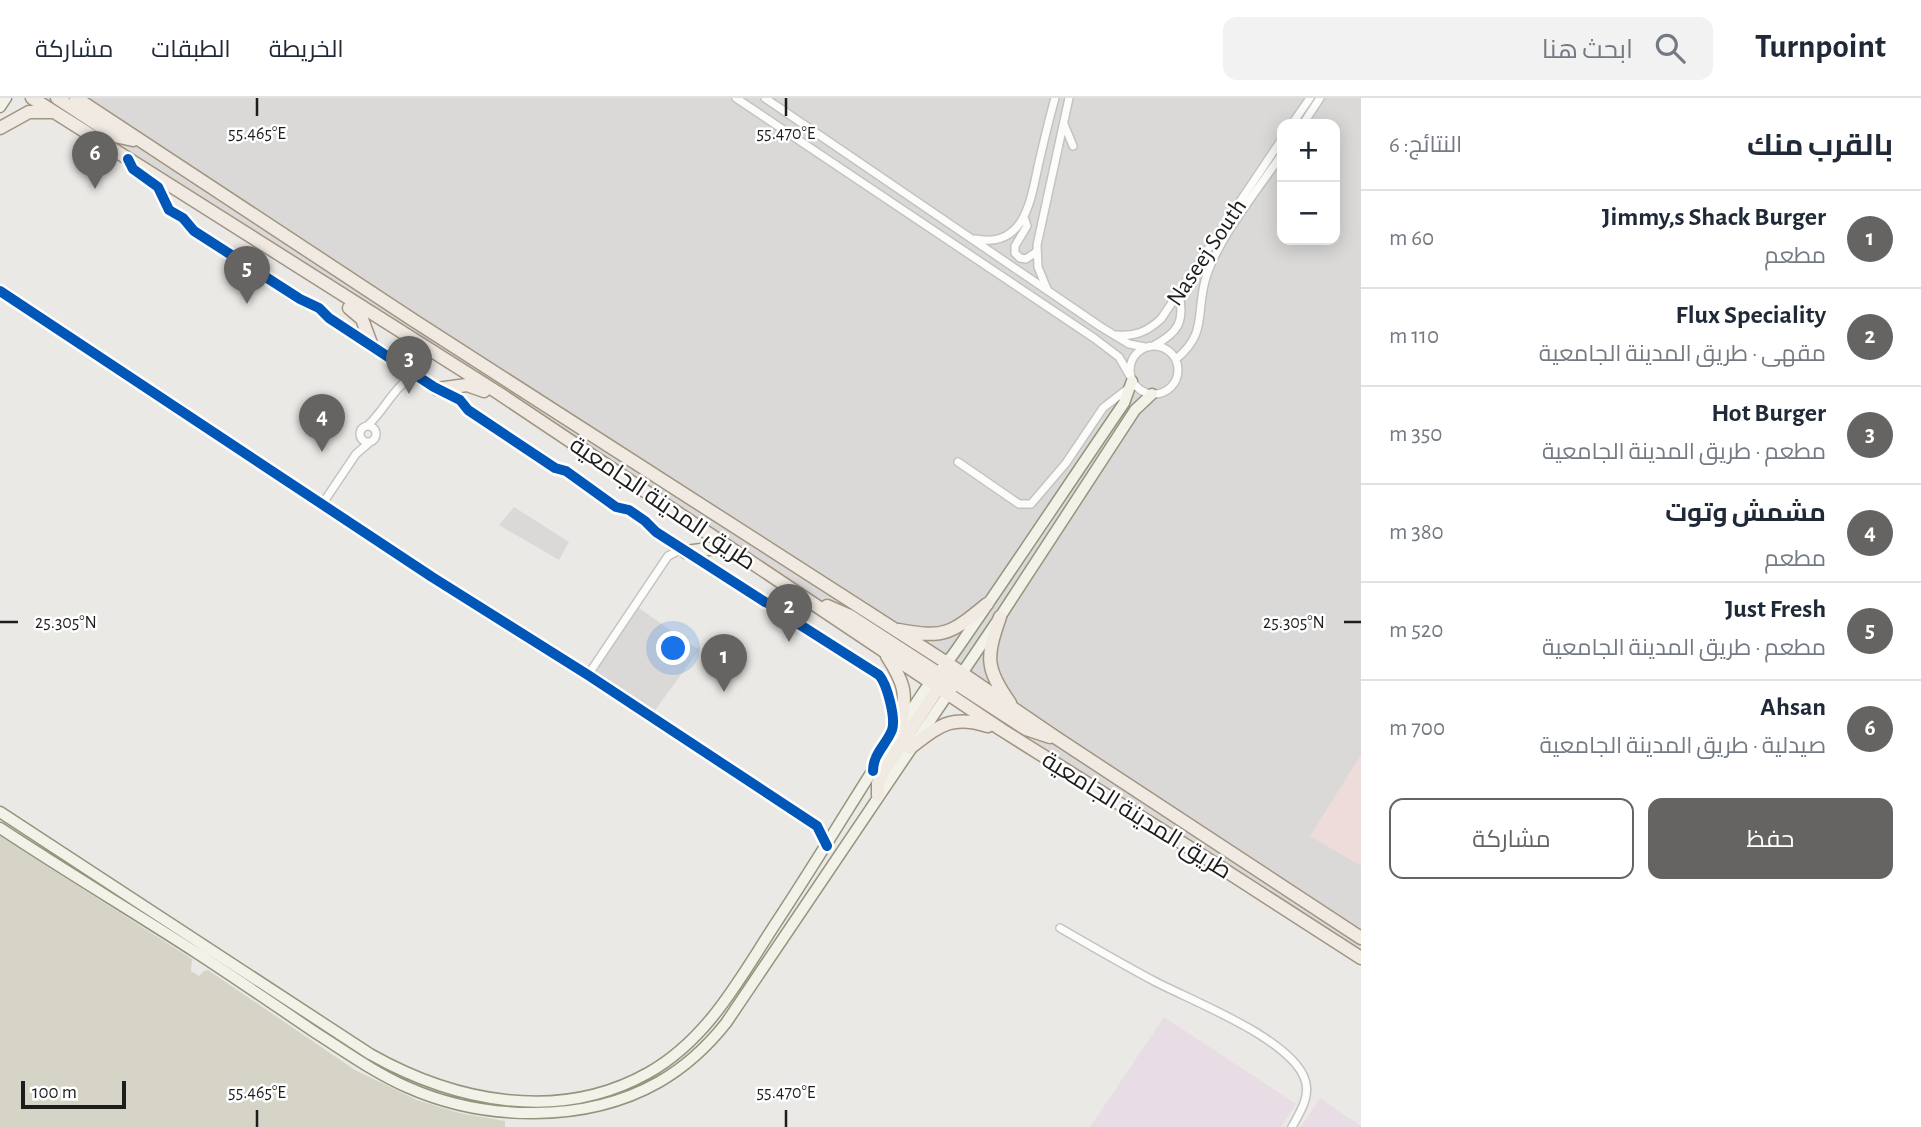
<!DOCTYPE html>
<html lang="ar">
<head>
<meta charset="utf-8">
<style>
  body { margin:0; font-family:"Alegreya Sans",Cairo,sans-serif; background:#f2f2f3; color:#1f2937; direction:rtl }
  .controls { position:absolute; right:21px; top:21px; display:grid; overflow:hidden; border-radius:14px; box-shadow:0 4px 18px #0003 }
  .controls button { width:63px; height:63px; display:grid; place-items:center; padding:0; border:0; border-bottom:2px solid #e0e1e3; background:#fff; color:#1f2937; font:35px sans-serif }
  .scale { position:absolute; left:21px; bottom:18px; width:105px; box-sizing:border-box; padding-left:7px; border:4px solid #1d1d1d; border-top:0; font-size:19px; line-height:24px; white-space:nowrap; color:#1d1d1d; -webkit-text-stroke:5px #fff; paint-order:stroke }
  .you { position:absolute; left:674px; top:551px; width:24px; height:24px; margin:-18px; border:5px solid #fff; border-radius:50%; background:#1a73e8; box-shadow:0 0 0 10px #1a73e833 }
  .badge { display:grid; place-items:center; width:46px; height:46px; border-radius:50%; background:#656463; color:#fff; font-size:23px; font-weight:700 }
  .pin { position:absolute; translate:-50% -58px; filter:drop-shadow(0 2px 4px #0008) }
  .pin::after { content:''; position:absolute; top:37px; width:24px; height:21px; background:inherit; clip-path:polygon(0 0,100% 0,50% 100%) }
  .list { margin:0; padding:0; list-style:none }
  h2 { display:flex; justify-content:space-between; align-items:center; height:91px; margin:0; padding:0 28px; font-size:30px }
  h2 small { font-size:23px; font-weight:400; color:#747a83 }
  .list li { display:grid; grid-template-columns:46px 1fr auto; gap:21px; align-items:center; box-sizing:border-box; height:98px; padding:0 28px; border-top:2px solid #e0e1e3 }
  .list b { display:block; font-size:26px; white-space:nowrap }
  .list p { margin:0; font-size:23px; white-space:nowrap; color:#747a83 }
  .list em { font-size:23px; font-style:normal; color:#747a83 }
  .actions { display:flex; gap:14px; padding:21px 28px }
  .actions a { flex:1; padding:16px 0; border:2px solid #656463; border-radius:14px; text-align:center; font-size:24px; color:#656463 }
  .actions .main { background:#656463; color:#fff }
  .icon { flex:none; width:38px; height:38px; fill:none; stroke:currentColor; stroke-width:2; stroke-linecap:round; stroke-linejoin:round }
  .map { position:relative; flex:none; width:1361px; height:1029px; overflow:hidden; direction:ltr }
  header { display:flex; align-items:center; gap:42px; box-sizing:border-box; height:98px; padding:0 35px; background:#fff; border-bottom:2px solid #e0e1e3 }
  header strong { font-size:33px }
  nav { display:flex; gap:38px; margin-inline-start:auto; font-size:24px }
  .search { width:490px; height:63px; background:#f2f2f3; display:flex; align-items:center; gap:18px; box-sizing:border-box; padding:0 24px; border-radius:14px; color:#747a83; font-size:26px }
  main { display:flex }
  aside { flex:1; background:#fff }
  .map>svg:first-child { display:block }
</style>
</head>
<body>
<header>
<strong>Turnpoint</strong>
<div class="search"><svg class="icon" aria-label="search" viewBox="0 0 24 24"><circle cx="10" cy="10" r="6"/><path d="M15 15l6 6"/></svg>ابحث هنا</div>
<nav><a>الخريطة</a><a>الطبقات</a><a>مشاركة</a></nav>
</header>
<main>
<aside>
<h2>بالقرب منك<small>النتائج: 6</small></h2>
<ul class="list">
<li><span class="badge">1</span><div><b>Jimmy,s Shack Burger</b><p>مطعم</p></div><em>60 m</em></li>
<li><span class="badge">2</span><div><b>Flux Speciality</b><p>مقهى · طريق المدينة الجامعية</p></div><em>110 m</em></li>
<li><span class="badge">3</span><div><b>Hot Burger</b><p>مطعم · طريق المدينة الجامعية</p></div><em>350 m</em></li>
<li><span class="badge">4</span><div><b>مشمش وتوت</b><p>مطعم</p></div><em>380 m</em></li>
<li><span class="badge">5</span><div><b>Just Fresh</b><p>مطعم · طريق المدينة الجامعية</p></div><em>520 m</em></li>
<li><span class="badge">6</span><div><b>Ahsan</b><p>صيدلية · طريق المدينة الجامعية</p></div><em>700 m</em></li>
</ul>
<div class="actions"><a class="main">حفظ</a><a>مشاركة</a></div>
</aside>
<div class="map">
<svg width="1361" height="1029" viewBox="0 0 1361 1029">
  <rect width="100%" height="100%" fill="#ebe9e5"/>
  <!-- residential -->
  <path fill="#dad9d7" fill-rule="evenodd" d="M46,0h1315v858l-986,-648zM1282,26h53v116h-53z
    M514,409l55,35 -10,18 -60,-35z
    M636,508l63,44 -46,63 -57,-41z"/>
  <!-- commercial -->
  <path fill="#eedcda" d="M1361,657v111l-51,-30z"/>
  <!-- industrial -->
  <path fill="#e9dde5" d="M1164,919l132,87 -15,23h-191z
    M1320,1000l41,28v1h-60z"/>
  <!-- construction -->
  <path fill="#d5d4c7" d="M0,738l192,123 -1,12 8,5 5,-5 4,-1 147,100 62,30 42,13 46,8v6h-505z"/>
  <g fill="none" stroke-linecap="round" stroke-linejoin="round">
    <defs>
      <path id="minor" d="M736,0l358,240 25,19 11,19
        M765,0l336,229 28,17 16,3
        M1064,26l9,22
        M1292,26l18,-26
        M1303,26l17,-26
        M128,62l7,11 23,16 11,23 14,8 11,13 106,68 19,9 10,10 105,69 26,13 8,10 87,58 11,3 50,36 13,3 16,11 11,11 109,70 22,10 7,9 85,54 8,14 5,37 -14,27
        M1024,119l3,9 -12,20v7l5,5 6,1 10,-7
        M975,141c51,10 56,-41 64,-77 5,-21 10,-43 16,-64
        M1047,191l-9,-22 -1,-22 32,-147
        M0,193l432,286 156,98 229,151 9,18
        M1117,237c18,2 31,-4 44,-16l121,-180
        M1130 272a24 24 0 1 1 48 0a24 24 0 1 1-48 0Z
        M1153,248c25,-13 32,-24 26,-52
        M1176,261c31,-25 20,-45 29,-78 11,-41 53,-91 77,-127
        M367,328c17,-14 30,-46 50,-50
        M360 336a8 8 0 1 1 16 0a8 8 0 1 1-16 0Z
        M958,364l61,42h12l35,-41 37,-55 27,-21
        M323,405l33,-49 14,-12
        M588,577l80,-119 14,-7
        M1060,830c31,18 62,36 94,53 38,20 133,56 150,96 8,18 -4,35 -12,50"/>
      <path id="secondary" d="M0,9l6,-9
        M0,714l370,242c85,48 189,69 278,19 59,-33 91,-93 126,-147 51,-77 97,-156 148,-232 11,-16 24,-29 35,-45 56,-81 111,-164 167,-246l8,-22
        M0,730c65,43 132,83 197,125 40,26 79,53 119,80 30,19 59,40 91,54 76,34 178,37 252,-5 26,-15 48,-35 67,-59l274,-406 135,-207 17,-16"/>
      <path id="primary" d="M32,0l468,296 502,336 204,128 155,100
        M57,0l58,38 18,4
        M76,0l337,222 534,343 108,74 306,201
        M0,30l29,-16h24
        M349,210l13,11 10,27
        M437,291l30,-4 17,6
        M686,454l30,-4 14,5
        M827,508l23,10 88,57h23
        M1000,519c-14,40 -15,51 10,86
        M899,532c46,9 53,3 88,-26
        M887,558c18,28 20,37 14,70
        M941,581l11,2 74,48 24,8
        M910,650c29,-22 41,-34 78,-22
        M878,697v-12l5,-11 60,-91"/>
    </defs>
    <!-- minor casing -->
    <use href="#minor" stroke="#c4c3c1" stroke-width="10"/>
    <!-- secondary casing -->
    <use href="#secondary" stroke="#95947d" stroke-width="13"/>
    <!-- primary casing -->
    <use href="#primary" stroke="#a19582" stroke-width="15"/>
    <!-- minor -->
    <use href="#minor" stroke="#fcfcfb" stroke-width="7"/>
    <!-- secondary -->
    <use href="#secondary" stroke="#f3f2e9" stroke-width="10"/>
    <!-- primary -->
    <use href="#primary" stroke="#f0eae3" stroke-width="12"/>
    <defs>
      <path id="cycleway" d="M128,61l5,10 25,18 11,23 14,8 11,13 106,68 19,9 10,10 105,69 26,13 8,10 87,58 11,3 50,36 13,3 16,11 11,11 109,70 22,10 7,9 85,54c8,9 17,43 13,55 -6,15 -19,24 -19,41
        M0,193l432,286 156,98 229,151 10,20"/>
    </defs>
    <!-- cycleway casing -->
    <use href="#cycleway" stroke="#fff" stroke-width="15"/>
    <!-- cycleway -->
    <use href="#cycleway" stroke="#0057b8" stroke-width="10"/>
  </g>
  <!-- ticks -->
  <path fill="none" stroke="#1d1d1d" stroke-width="2.5" d="M257,0v18M786,0v18M0,524h18M1344,524h17M257,1012v17M786,1012v17"/>
  <g text-anchor="middle" stroke-width="5" stroke-linejoin="round" paint-order="stroke">
    <!-- street labels -->
    <g font-size="24" fill="#1d1d1d" stroke="#fff">
      <text transform="translate(1206 154) rotate(-56)" y="8">Naseej South</text>
      <text transform="translate(663 405) rotate(34)" y="8">طريق المدينة الجامعية</text>
      <text transform="translate(1137 717) rotate(32)" y="8">طريق المدينة الجامعية</text>
    </g>
  </g>
  <g font-size="18" text-anchor="middle" fill="#1d1d1d" stroke="#fff" stroke-width="5" stroke-linejoin="round" paint-order="stroke">
    <text x="257" y="41">55.465°E</text>
    <text x="786" y="41">55.470°E</text>
    <text x="66" y="530">25.305°N</text>
    <text x="1294" y="530">25.305°N</text>
    <text x="257" y="1000">55.465°E</text>
    <text x="786" y="1000">55.470°E</text>
  </g>
</svg>
<div class="controls">
<button>+</button>
<button>−</button>
</div>
<div class="scale">100 m</div>
<div class="you"></div>
<div class="pin badge" style="left:724px;top:594px">1</div>
<div class="pin badge" style="left:789px;top:544px">2</div>
<div class="pin badge" style="left:409px;top:296px">3</div>
<div class="pin badge" style="left:322px;top:354px">4</div>
<div class="pin badge" style="left:247px;top:206px">5</div>
<div class="pin badge" style="left:95px;top:91px">6</div>
</div>
</main>
</body>
</html>
